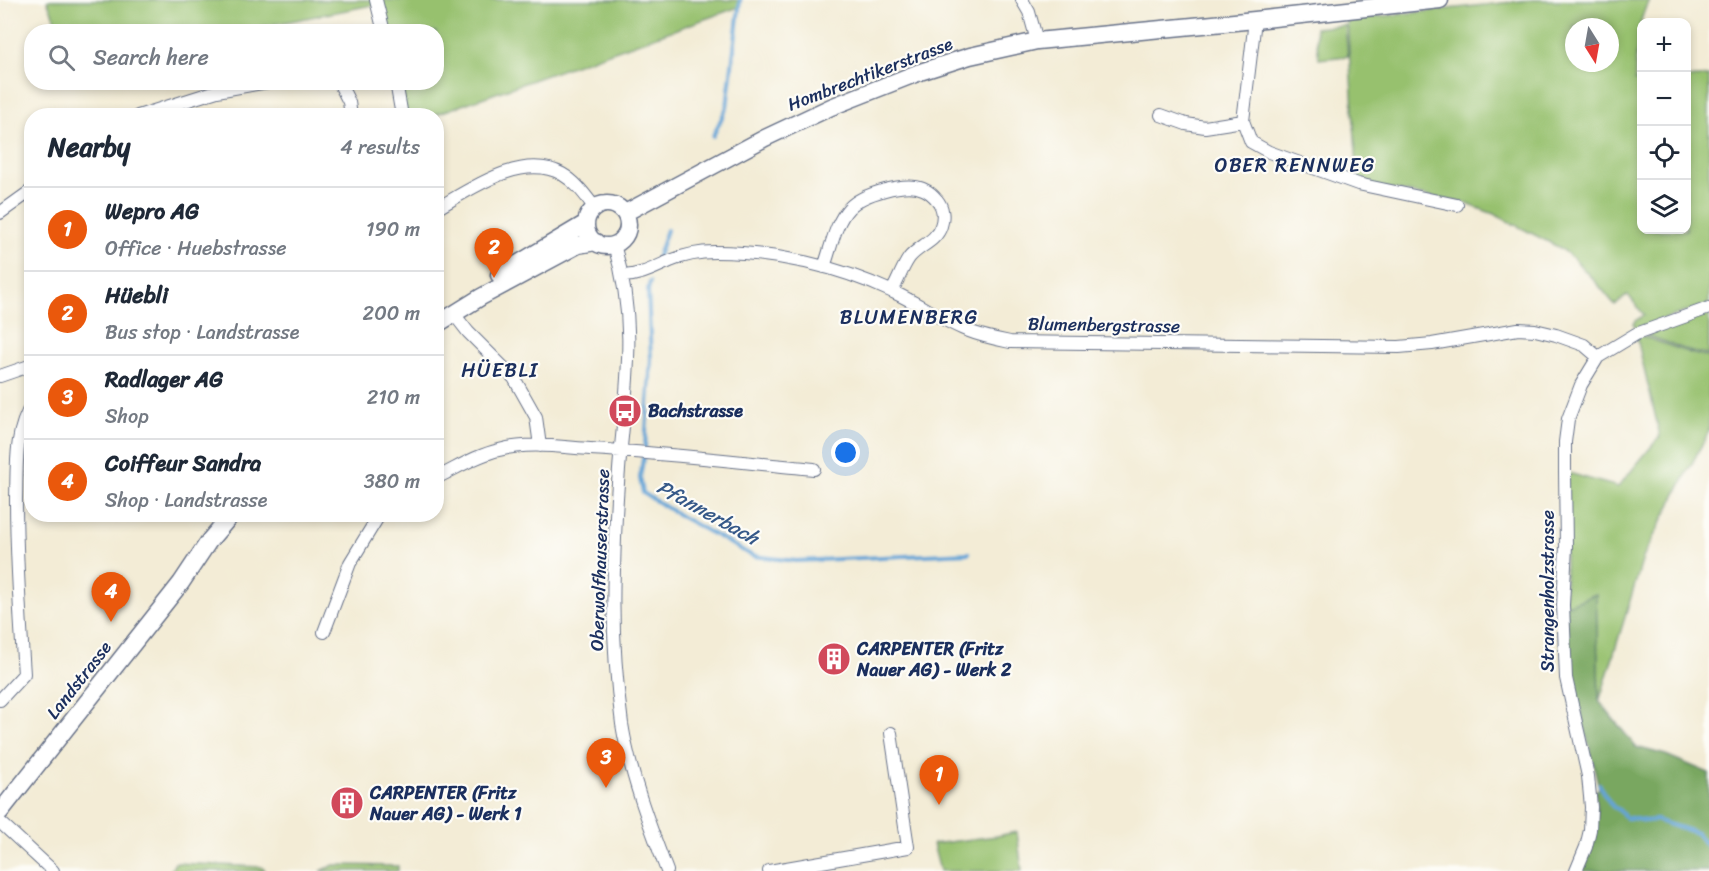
<!DOCTYPE html>
<html lang="en">
<head>
<meta charset="utf-8">
<style>
  body { margin:0; font-family:Sriracha,sans-serif; background:#f6f6f7; color:#1f2937 }
  .controls { position:absolute; right:18px; top:18px; display:grid; overflow:hidden; border-radius:12px; box-shadow:0 3px 9px #0003 }
  .controls button { width:54px; height:54px; display:grid; place-items:center; padding:0; border:0; border-bottom:2px solid #e0e1e3; background:#fff; color:#1f2937; font:30px sans-serif }
  .compass { position:absolute; left:1565px; top:18px; width:54px; height:54px; border-radius:50%; background:#fff; box-shadow:0 3px 9px #0003; rotate:169deg }
  .you { position:absolute; left:846px; top:453px; width:21px; height:21px; margin:-15px; border:4px solid #fff; border-radius:50%; background:#1a73e8; box-shadow:0 0 0 9px #1a73e833 }
  .badge { display:grid; place-items:center; width:39px; height:39px; border-radius:50%; background:#ea580c; color:#fff; font-size:20px; font-weight:700 }
  .pin { position:absolute; translate:-50% -50px; filter:drop-shadow(0 2px 3px #0008) }
  .pin::after { content:''; position:absolute; top:32px; width:21px; height:18px; background:inherit; clip-path:polygon(0 0,100% 0,50% 100%) }
  .list { margin:0; padding:0; list-style:none }
  h2 { display:flex; justify-content:space-between; align-items:center; height:78px; margin:0; padding:0 24px; font-size:26px }
  h2 small { font-size:20px; font-weight:400; color:#747a83 }
  .list li { display:grid; grid-template-columns:39px 1fr auto; gap:18px; align-items:center; box-sizing:border-box; height:84px; padding:0 24px; border-top:2px solid #e0e1e3 }
  .list b { display:block; font-size:22px; white-space:nowrap }
  .list p { margin:0; font-size:20px; white-space:nowrap; color:#747a83 }
  .list em { font-size:20px; font-style:normal; color:#747a83 }
  .icon { flex:none; width:33px; height:33px; fill:none; stroke:currentColor; stroke-width:2; stroke-linecap:round; stroke-linejoin:round }
  .map { position:relative; flex:none; width:1709px; height:871px; overflow:hidden }
  .search { position:absolute; background:#fff; box-shadow:0 3px 9px #0003; left:24px; top:24px; width:420px; height:66px; display:flex; align-items:center; gap:15px; box-sizing:border-box; padding:0 21px; border-radius:24px; color:#747a83; font-size:22px }
  .panel { position:absolute; background:#fff; box-shadow:0 3px 9px #0003; left:24px; top:108px; width:420px; height:414px; border-radius:24px }
  .map>svg:first-child { display:block }
</style>
</head>
<body>
<div class="map">
<svg width="1709" height="871" viewBox="0 0 1709 871">
  <rect width="100%" height="100%" fill="#fdfcf7"/>
  <filter id="ink" filterUnits="userSpaceOnUse"><feTurbulence type="fractalNoise" baseFrequency=".0167" numOctaves="2"/><feDisplacementMap in="SourceGraphic" scale="12" xChannelSelector="R" yChannelSelector="G"/><feConvolveMatrix kernelMatrix="1 2 1 2 8 2 1 2 1" color-interpolation-filters="sRGB"/></filter>
  <filter id="wash" filterUnits="userSpaceOnUse"><feTurbulence type="fractalNoise" baseFrequency=".008" numOctaves="4" result="noise"/><feDisplacementMap in="SourceGraphic" scale="24" xChannelSelector="R" yChannelSelector="G"/><feGaussianBlur stdDeviation="1.35" result="paint"/><feColorMatrix in="noise" values="0 0 0 0 0 0 0 0 0 0 0 0 0 0 0 0 0 1.4 0 .05"/><feComposite in="paint" operator="in"/></filter>
  <g filter="url(#wash)">
    <rect width="100%" height="100%" fill="#f3ecd6"/>
    <!-- green -->
    <path fill="#97c16e" stroke="#597866" stroke-width="1.5" fill-rule="evenodd" d="M47,0h693l-1,7 -308,109 -29,-1 -6,-32 40,-1v-50l-52,-1 -7,-27 -137,27 -180,1z
      M1530,0h119c-13,25 -13,53 -14,81h7v149h44l1,-152 22,-2v228l-71,24 -3,-1 -2,-3 2,-3 9,-6 -16,-20 -13,10 -14,-17 -28,-30 -13,-10 -66,-34 -30,-11 -106,-20 -11,-163zM1574,27h36v36h-36z
      M1345,25l3,31 -29,3 -4,-31z
      M1709,313v42l-17,-3 -46,-17z
      M1636,334l57,20 16,3v74l-65,124 -45,147 -3,-108 -31,12v-134l53,15 42,-51z
      M1017,832l5,39h-82l-7,-27 64,-8z
      M175,863l87,4 3,4h-95z
      M334,865l64,1v5h-77z"/>
    <!-- forest -->
    <path fill="#79a761" stroke="#4a6b60" stroke-width="1.5" d="M1596,594l3,107 37,46 30,8 43,18v98h-127c13,-29 18,-47 13,-79l4,-4 -27,-113 -7,-69z"/>
    <g fill="none" stroke-linecap="round" stroke-linejoin="round">
      <!-- stream -->
      <path stroke="#64a4d7" stroke-width="4" d="M713,136l14,-29 13,-107
        M657,259l10,-29
        M650,282l-2,8 3,70 -6,86 -5,32 3,15 39,24 71,39 43,5 173,-8
        M1599,784c3,3 2,6 5,10 2,4 6,8 9,13l5,2 8,9h5l14,3 10,-1 42,13 12,16"/>
    </g>
  </g>
  <g filter="url(#ink)">
    <g fill="none" stroke-linecap="round" stroke-linejoin="round">
      <defs>
        <path id="minor" d="M376,0l8,32
          M1022,0l7,12 8,29
          M1255,20l-12,101 8,21 18,10 89,32 99,21
          M339,82l10,20 2,14
          M396,82l6,34
          M1161,115l25,9 19,3 38,-6
          M138,116l79,-25 51,-9
          M436,209c35,-20 86,-57 126,-35 14,8 23,21 33,34
          M0,213l32,-23
          M614,245c22,72 14,129 7,202 -4,41 -6,82 -7,123 -2,51 1,102 8,154 8,50 27,100 45,147
          M824,267c7,-19 11,-44 25,-59 13,-14 56,-27 74,-19 5,2 10,6 14,11 6,7 7,17 4,26 -5,16 -23,20 -32,32 -7,10 -11,23 -17,33
          M623,276c20,-1 30,-8 47,-15 14,-6 30,-9 45,-9 60,0 123,14 178,40 25,11 48,28 73,38 15,6 29,9 44,12l389,5 33,-3 86,-15 17,1 21,5 28,10 14,12
          M454,314l14,18 46,46 22,39 4,29
          M0,376l32,-11
          M436,478c21,-10 41,-23 63,-28 29,-8 61,-3 91,-1 75,4 150,13 224,20
          M324,632l26,-69 28,-46 4,-3
          M0,700l24,-26c-4,-58 -8,-116 -8,-175 1,-29 -2,-68 16,-94
          M0,822l53,49
          M769,871l139,-24 -17,-114
          M1576,871l10,-24 4,-17 1,-23 -3,-31 -22,-98 -3,-73 3,-59 -1,-74v-30l3,-23 13,-34 17,-28 38,-23 73,-26"/>
        <path id="secondary" d="M586 225a21 21 0 1 1 42 0a21 21 0 1 1-42 0Z
          M625,213l140,-75 66,-31 89,-35 50,-16 67,-15 218,-21 185,-20
          M499,275l87,-52
          M436,325l45,-28 97,-52 18,-3
          M0,812l181,-229 28,-42 23,-27"/>
      </defs>
      <!-- minor casing -->
      <use href="#minor" stroke="#677188" stroke-width="14"/>
      <!-- secondary casing -->
      <use href="#secondary" stroke="#677188" stroke-width="19"/>
      <!-- minor -->
      <use href="#minor" stroke="#fff" stroke-width="12"/>
      <!-- secondary -->
      <use href="#secondary" stroke="#fff" stroke-width="16"/>
    </g>
  </g>
  <!-- icons -->
  <defs>
    <symbol id="bus-disc" viewBox="-11 -11 22 22"><circle r="9.5" fill="#d1495b" stroke="#fdfcf7"/><path d="M-5-6H5V4H4V6H2V4H-2V6H-4V4H-5ZM-3.5-4V0h7V-4ZM-3.5 1.2v1.5H-2V1.2ZM2 1.2v1.5H3.5V1.2Z" fill="#fff"/></symbol>
    <symbol id="building-disc" viewBox="-11 -11 22 22"><circle r="9.5" fill="#d1495b" stroke="#fdfcf7"/><path d="M-4-6H4V6H1V3H-1V6H-4ZM-2.5-4.3h1.7v1.8h-1.7ZM.8-4.3h1.7v1.8H.8ZM-2.5-1h1.7V.8h-1.7ZM.8-1h1.7V.8H.8Z" fill="#fff"/></symbol>
  </defs>
  <g fill-rule="evenodd">
    <use href="#bus-disc" x="606" y="392" width="38" height="38"/>
    <use href="#building-disc" x="815" y="640" width="38" height="38"/>
    <use href="#building-disc" x="328" y="784" width="38" height="38"/>
  </g>
  <g text-anchor="middle" stroke-width="4.5" stroke-linejoin="round" paint-order="stroke">
    <!-- street labels -->
    <g font-size="18" fill="#1b2f5e" stroke="#fdfcf7">
      <text transform="translate(870 74) rotate(-21)" y="6">Hombrechtikerstrasse</text>
      <text transform="translate(1104 325) rotate(1)" y="6">Blumenbergstrasse</text>
      <text transform="translate(600 560) rotate(-88)" y="6">Oberwolfhauserstrasse</text>
      <text transform="translate(1548 591) rotate(-90)" y="6">Strangenholzstrasse</text>
      <text transform="translate(79 680) rotate(-52)" y="6">Landstrasse</text>
    </g>
    <!-- poi labels -->
    <g font-size="18" font-weight="bold" fill="#1b2f5e" stroke="#fdfcf7" text-anchor="start">
      <text x="648" y="417">Bachstrasse</text>
      <text x="857" y="655">CARPENTER (Fritz<tspan x="857" dy="21">Nauer AG) - Werk 2</tspan></text>
      <text x="370" y="799">CARPENTER (Fritz<tspan x="370" dy="21">Nauer AG) - Werk 1</tspan></text>
    </g>
    <!-- neighbourhood labels -->
    <g font-size="20" letter-spacing="1.5" fill="#1b2f5e" stroke="#fdfcf7">
      <text x="1295" y="172">OBER RENNWEG</text>
      <text x="909" y="324">BLUMENBERG</text>
      <text x="500" y="377">HÜEBLI</text>
    </g>
    <!-- water labels -->
    <g font-size="20" font-style="italic" fill="#355888" stroke="#fdfcf7">
      <text transform="translate(708 512) rotate(29)" y="7">Pfannerbach</text>
    </g>
  </g>
</svg>
<div class="controls">
<button>+</button>
<button>−</button>
<button><svg class="icon" aria-label="locate" viewBox="0 0 24 24"><circle cx="12" cy="12" r="6"/><path d="M12 2v4M12 18v4M2 12h4M18 12h4"/></svg></button>
<button><svg class="icon" aria-label="layers" viewBox="0 0 24 24"><path d="M12 4l9 5-9 5-9-5zM3 14l9 5 9-5"/></svg></button>
</div>
<svg class="compass" viewBox="-18 -18 36 36"><path d="M0-13l5 13h-10z" fill="#e53935"/><path d="M0 13l5-13h-10z" fill="#747a83"/></svg>
<div class="you"></div>
<div class="pin badge" style="left:939px;top:805px">1</div>
<div class="pin badge" style="left:494px;top:278px">2</div>
<div class="pin badge" style="left:606px;top:788px">3</div>
<div class="pin badge" style="left:111px;top:622px">4</div>
<div class="search"><svg class="icon" aria-label="search" viewBox="0 0 24 24"><circle cx="10" cy="10" r="6"/><path d="M15 15l6 6"/></svg>Search here</div>
<section class="panel">
<h2>Nearby<small>4 results</small></h2>
<ul class="list">
<li><span class="badge">1</span><div><b>Wepro AG</b><p>Office · Huebstrasse</p></div><em>190 m</em></li>
<li><span class="badge">2</span><div><b>Hüebli</b><p>Bus stop · Landstrasse</p></div><em>200 m</em></li>
<li><span class="badge">3</span><div><b>Radlager AG</b><p>Shop</p></div><em>210 m</em></li>
<li><span class="badge">4</span><div><b>Coiffeur Sandra</b><p>Shop · Landstrasse</p></div><em>380 m</em></li>
</ul>
</section>
</div>
</body>
</html>
